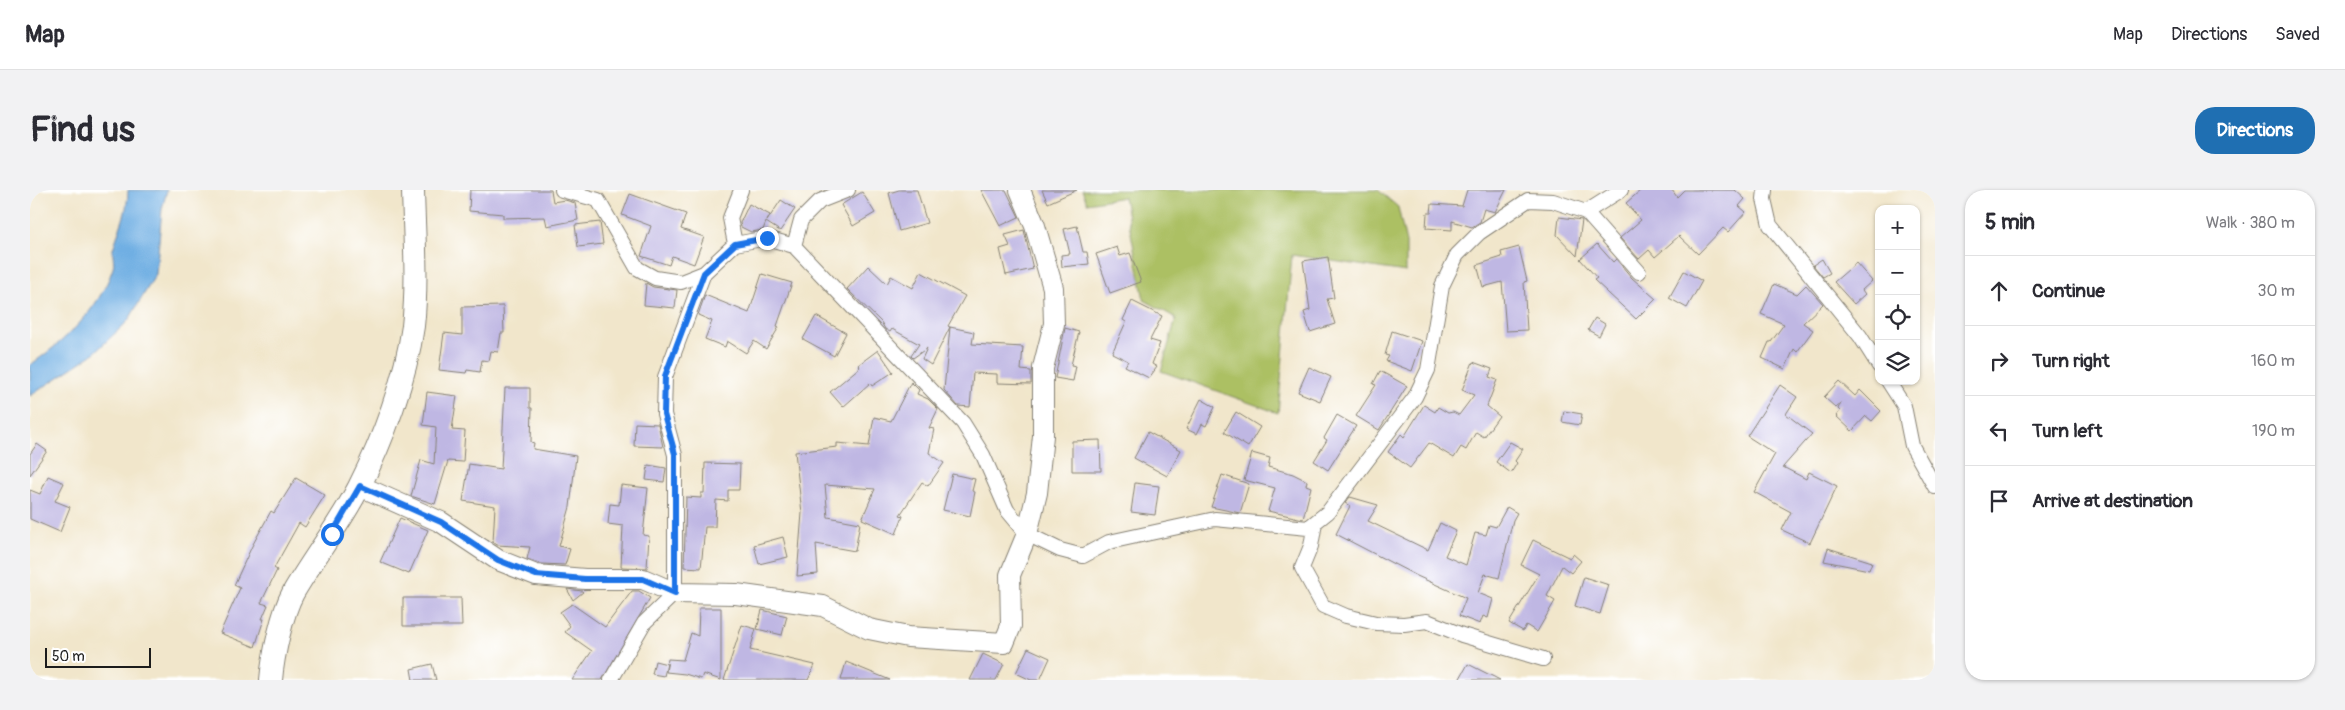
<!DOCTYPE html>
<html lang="en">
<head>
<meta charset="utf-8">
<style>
  body { margin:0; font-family:Pangolin,sans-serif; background:#f2f2f3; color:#2b2b33 }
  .controls { position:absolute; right:15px; top:15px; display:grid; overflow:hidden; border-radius:10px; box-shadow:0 1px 4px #0004 }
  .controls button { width:45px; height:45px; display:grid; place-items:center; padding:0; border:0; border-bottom:1px solid #e1e1e2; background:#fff; color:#2b2b33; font:25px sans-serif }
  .scale { position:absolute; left:15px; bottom:12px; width:106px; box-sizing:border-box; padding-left:5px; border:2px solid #1c1c1c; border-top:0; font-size:14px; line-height:18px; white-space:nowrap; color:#1c1c1c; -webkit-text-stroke:4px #fff; paint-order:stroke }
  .stop { position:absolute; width:15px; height:15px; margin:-11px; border:4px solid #1a73e8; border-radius:50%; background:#fff }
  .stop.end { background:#1a73e8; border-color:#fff; box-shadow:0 1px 5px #0008 }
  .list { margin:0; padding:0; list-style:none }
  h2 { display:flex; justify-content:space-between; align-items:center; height:65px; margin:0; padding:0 20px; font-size:21px }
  h2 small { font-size:16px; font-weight:400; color:#7c7c81 }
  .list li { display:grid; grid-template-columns:32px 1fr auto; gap:15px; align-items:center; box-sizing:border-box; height:70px; padding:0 20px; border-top:1px solid #e1e1e2 }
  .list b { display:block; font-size:19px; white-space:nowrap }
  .list em { font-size:16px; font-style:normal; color:#7c7c81 }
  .icon { flex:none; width:28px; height:28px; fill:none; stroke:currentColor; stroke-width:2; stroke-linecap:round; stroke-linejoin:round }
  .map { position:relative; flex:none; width:1905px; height:490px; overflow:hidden; border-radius:20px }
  header { display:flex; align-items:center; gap:30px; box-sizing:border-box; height:70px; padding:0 25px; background:#fff; border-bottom:1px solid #e1e1e2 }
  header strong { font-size:24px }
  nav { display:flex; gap:28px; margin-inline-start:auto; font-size:18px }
  .intro { display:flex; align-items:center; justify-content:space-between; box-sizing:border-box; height:120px; padding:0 30px }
  h1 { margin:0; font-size:35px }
  .button { padding:12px 22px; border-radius:20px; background:#1f6fb2; color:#fff; font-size:18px; font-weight:700 }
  main { display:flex; gap:30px; padding:0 30px }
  aside { flex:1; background:#fff; border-radius:20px; box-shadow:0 1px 4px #0004 }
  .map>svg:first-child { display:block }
</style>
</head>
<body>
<header>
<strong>Map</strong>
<nav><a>Map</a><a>Directions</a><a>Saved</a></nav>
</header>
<div class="intro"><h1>Find us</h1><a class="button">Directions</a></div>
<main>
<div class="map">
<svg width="1905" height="490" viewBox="0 0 1905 490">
  <rect width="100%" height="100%" fill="#fff"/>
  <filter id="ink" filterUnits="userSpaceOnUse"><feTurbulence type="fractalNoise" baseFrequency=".02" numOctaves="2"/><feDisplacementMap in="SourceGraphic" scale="10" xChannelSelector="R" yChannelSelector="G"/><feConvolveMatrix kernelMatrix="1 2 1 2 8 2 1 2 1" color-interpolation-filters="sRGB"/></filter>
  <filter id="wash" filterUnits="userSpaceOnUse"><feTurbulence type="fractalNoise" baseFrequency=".0096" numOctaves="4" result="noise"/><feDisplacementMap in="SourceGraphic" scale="20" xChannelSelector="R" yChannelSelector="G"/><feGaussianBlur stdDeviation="1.12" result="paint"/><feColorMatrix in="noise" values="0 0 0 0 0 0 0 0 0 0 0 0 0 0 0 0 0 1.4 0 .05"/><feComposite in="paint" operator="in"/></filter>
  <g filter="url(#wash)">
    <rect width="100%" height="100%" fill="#f1e6cb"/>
    <!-- green -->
    <path fill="#acc064" stroke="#646e40" d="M1052,0h296l20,17 8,36v29l-114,-17 -14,158 -117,-42 15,-53 -32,-18 -20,-103 -37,6z"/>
    <!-- water -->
    <path fill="#70afe3" stroke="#466680" d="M98,0h39l-5,19 -6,65 -28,47 -36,34 -62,41v-31c36,-25 69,-55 83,-97 2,-6 -1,-13 0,-19 6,-20 15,-37 15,-59z"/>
    <g id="blocks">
      <!-- building -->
      <path fill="#bfb7e3" d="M440,0h81l2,12 12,-2 10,3 3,17 -31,6 -2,-9 -42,1v-4l-34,-3z
        M869,0h18l10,33 -28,8 -10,-38z
        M951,0h25l13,27 -19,9z
        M1012,0h35l-29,13z
        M1437,0h39l-11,22 -11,-3 -4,13 -8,5 -20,-6v9l-26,-2 1,-15h4l1,-9 30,2z
        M1611,0h31l5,7 7,-7h51l10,9 -6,7 7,6 -18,20 -5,-4 -25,26 -19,-18 -24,21 -6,-7 -10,9 -19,-21 21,-18 -15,-17z
        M832,2l13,21 -22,13 -12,-21z
        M600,4l56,20 -5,15 23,8 -10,27 -22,-8 -3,9 -28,-9 10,-30 -29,-11z
        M751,10l14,9 -15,22 -14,-9 -3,8 -12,2 -10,-5 -1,-4 9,-19 21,11 -3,6z
        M1529,27l23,3 -5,36 -20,-21z
        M570,32l3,22 -25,3 -3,-22z
        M1047,36l6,26h4l2,12 -27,3 -1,-12 9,-1 -6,-25z
        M994,40l9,39 -27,6 -6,-26 10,-3 -5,-11z
        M1567,54l16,18 3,-3 16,19 24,21 -20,20 -42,-39 3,-2 -17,-19z
        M1087,57l3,9 10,-3 11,29 -31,11 -14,-39z
        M1489,57l8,34 -3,1 3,48 -21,1 -4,-49 -19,5 -6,-22 25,-8 -1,-5z
        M1298,67l6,41 -7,1 8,25 -25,8 -6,-20 6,-2 -7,-49z
        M1792,69l8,14 -7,4 -10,-12z
        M1826,73l16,18 -10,9 3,4 -11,10 -20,-22z
        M838,76l19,18 4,-8 22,12 8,-16 44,24 -17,30 2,1 -19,38 -9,-6 5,-11 -14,10 -2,-2 8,-12 -27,-15 -2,3 -5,-3 -4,-7 -34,-33z
        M1654,81l18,10 -15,27 -18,-10z
        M732,84l30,9 -15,43 2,1 -13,22 -12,-8 -8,12 -19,-12 -2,6 -20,-8 7,-18 -14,-6 7,-20 44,18z
        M616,93l7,4 24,3 -2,18 -31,-3z
        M1744,94l23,10 9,-9 17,19 -20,19 10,7 -16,22 -3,-3 -9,20 -23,-11 7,-16h2l13,-18 -23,-10z
        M1102,111l30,15 -12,24 10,3 -8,21 5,3 -8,11 -24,-12 3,-5 -16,-8 14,-31 -3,-2z
        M473,116l1,27h-3l-3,19 -7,-1 -2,10 -7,-1 -2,12 -13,-2 -1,3 -27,-3 5,-37 18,2v-28z
        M786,126l30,17 -12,23 -31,-17z
        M1565,128l10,6 -6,12 -11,-6z
        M920,137l24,5 -2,12 51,3 -2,23 10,1v13l-34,-1v-9l-24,-1 -3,34 -12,-1 -14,-16z
        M1035,138l14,4 -8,33 5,1 -3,15 -18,-3z
        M1362,141l30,10 -10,30 -26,-10 3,-5 -4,-1z
        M848,160l15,22 -21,14 -2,-3 -27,24 -13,-15 30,-25 -2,-2z
        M1443,172l19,7 -3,8 8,3 -10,26 12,10 -15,21 -8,-5 -10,18 -5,-3 -7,11 -25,-15 -19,25 -22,-16 13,-18 3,3 20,-32 11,7 3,-5 10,6 5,-1 6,3 15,-20 -12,-5z
        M1279,177l22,10 -11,24 -22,-9z
        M1350,181l27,15 -28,44 -23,-14 20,-31 -3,-1z
        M1809,191l16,15 5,-6 21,21 -9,10 -6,-5 -14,15 -16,-15 4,-5 -2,-2 3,-7 -5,6 -12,-11z
        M881,192l8,8 -2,4 11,5 10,10 -9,19 5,1 -5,24 15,10 -16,23 -6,-4 -22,33 3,1 -7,18 -34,-15 13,-30 -50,-4 3,32 32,6 -5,28 -39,-7 2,30 -21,2 5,-63 -7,-61 42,-5v-4l32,3 5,-29 17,4z
        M1750,195l17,12 -11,17 26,20 -29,33 23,12 3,-7 28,14 -27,57 -28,-13 9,-18 -37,-20 21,-38 -28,-18z
        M475,198h25v20h2l-1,34 3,1 -1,6 43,7 -6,51 -11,39 11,3 -5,16 -23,-1 -15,-5 3,-12 -33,-2 -4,-3 2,-36 -32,-5 6,-37 32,5z
        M397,202l30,4 -5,34 13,1 -2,31 -15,-1 -13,43 -24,-8 10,-36 13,4 2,-37 -13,-2z
        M1171,209l14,8 -9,19 -4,-2 -5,10 -11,-5z
        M1534,221l18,3 -2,11 -18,-3z
        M1206,222l24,15 -12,20 -24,-15z
        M1307,225l19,11 -28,44 -14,-9 13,-21 -3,-2z
        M605,233l23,1 5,23 -29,-1z
        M1118,242l33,18 -14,26 -33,-18z
        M1070,250l1,31h-29v-30z
        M1480,252l13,7 -8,12 2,2 -6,10 -15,-11z
        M7,254l10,7 -17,24v-21z
        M1222,263l18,5 -2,9 25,7 14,7 -1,4 5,2 -8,32 -35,-8 7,-23 -31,-8z
        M675,273l35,1 -1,26h-11v11l-12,-1 -1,27h-10l-4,41 -17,-1 2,-70 15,1v-5h3z
        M618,275l18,3 -2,14 -18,-2z
        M922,284l23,5 -3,12 3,1 -5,24 -27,-6z
        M1192,285l27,9 -9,29 -29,-6z
        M18,286l16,7 -9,18 15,6 -10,25 -30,-13v-29l10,4z
        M266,288l29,17 -20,32 -6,-4 -25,45 3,2 -16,33 7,2 -6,14h2l-9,28 -35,-14 20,-45 -6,-3 18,-39 19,-35 3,2z
        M1105,293l24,3 -4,29 -24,-3z
        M591,295l27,3 -5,47 6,1 -2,32 -26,-1 2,-41 -15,-2 2,-20 9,1z
        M1320,307l28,8 -10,16 60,29 12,-27 16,8 -11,25 21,9 9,-32 11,2 3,-10 7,2 11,-20 10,6 -4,7 -14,58 -14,-4 -7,19 15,6 -5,19 -5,-2 -3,8 -21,-8 7,-18 -49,-22 -81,-42 14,-28 -5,-3z
        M370,328l28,12 -19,44 -29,-12z
        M753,347l5,20 -29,7 -5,-19z
        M1503,350l37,18 3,-4 8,7 -10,12 -9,-7 -15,30 8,5 -18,31 -11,-7 -3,6 -14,-8 30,-49 -18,-9z
        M1798,358l44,14 -3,8 -45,-9z
        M1554,387l25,8 -9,29 -25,-8z
        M537,399l15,2 1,1 -10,8z
        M602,401h7l11,7 -48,82h-30l20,-29 -27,-19 5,-6 -10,-14 12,-8 33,23z
        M373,408h58l1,28h-59z
        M669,418h22v72l-18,-6 -2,5 -16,-5 -19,-2 2,-13 15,1 8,-27 7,3z
        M732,420l25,6 -5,19 -25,-6z
        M712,435l14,4 -6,21 65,15 -7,15h-84z
        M998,458l22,10 -10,22h-9l-15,-7z
        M953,464l21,10 -8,16h-26z
        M625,471l12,3 -3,12 -12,-2z
        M816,472l44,18h-49z
        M402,474l4,16h-23l-2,-11z
        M1438,474l32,16h-41z"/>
    </g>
  </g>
  <g filter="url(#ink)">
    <use href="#blocks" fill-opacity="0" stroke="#868174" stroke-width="1"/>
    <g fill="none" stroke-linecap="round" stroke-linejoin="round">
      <defs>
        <path id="street" d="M532,0l36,10 39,68 18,10 26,4 23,-9 31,-29 32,-6 27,8 169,177 20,32 24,55 20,24 33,16 23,6 26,-14 106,-23 93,9 20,-16 87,-115 13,-27 14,-84 15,-31 22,-22 49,-33 25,1 33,11 35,-22
          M1735,0l-1,9 6,26 90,111 19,30
          M1556,22l53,60
          M705,54l-5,-26 11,-28
          M764,56l7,-26 19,-19 28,-11
          M1858,191l16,25 8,40 23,41
          M1285,333l-4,23 -9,22 21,38 23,10 30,7 28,1 23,-3 35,14 81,24
          M581,490l33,-57 31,-30v-138l-11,-41 1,-37 39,-104"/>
        <path id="secondary" d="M330,296l81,36 57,38 38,15 49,4h58l32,14 61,1 87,12 46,23 39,8 96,6 7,-17 -1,-51 17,-41 10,-41 6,-57v-68l11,-44 -1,-36 -18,-62 -15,-36"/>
        <path id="primary" d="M241,490c2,-24 11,-67 22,-87 21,-36 47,-69 66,-106 24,-47 47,-109 54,-161 5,-44 1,-91 0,-136"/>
      </defs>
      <!-- street casing -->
      <use href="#street" stroke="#868174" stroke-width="16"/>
      <!-- secondary casing -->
      <use href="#secondary" stroke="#868174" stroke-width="22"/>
      <!-- primary casing -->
      <use href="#primary" stroke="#868174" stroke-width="24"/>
      <!-- street -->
      <use href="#street" stroke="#fff" stroke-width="14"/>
      <!-- secondary -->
      <use href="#secondary" stroke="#fff" stroke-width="20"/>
      <!-- primary -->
      <use href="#primary" stroke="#fff" stroke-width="22"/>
    </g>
  </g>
  <g fill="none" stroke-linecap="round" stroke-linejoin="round" filter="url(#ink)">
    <!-- route -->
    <path stroke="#1a73e8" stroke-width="6" d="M302,344l28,-48 81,36 57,38 38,15 49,4h58l32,14v-139l-11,-40 1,-38 39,-103 31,-29 32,-6"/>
  </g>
</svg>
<div class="controls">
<button>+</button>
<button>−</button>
<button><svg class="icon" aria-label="locate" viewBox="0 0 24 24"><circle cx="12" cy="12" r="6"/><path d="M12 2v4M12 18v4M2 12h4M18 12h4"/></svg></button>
<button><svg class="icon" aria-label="layers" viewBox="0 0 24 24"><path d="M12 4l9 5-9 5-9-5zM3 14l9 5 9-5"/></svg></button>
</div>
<div class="scale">50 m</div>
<div class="stop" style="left:302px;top:344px"></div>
<div class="stop end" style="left:737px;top:48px"></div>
</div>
<aside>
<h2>5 min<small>Walk · 380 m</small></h2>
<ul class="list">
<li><svg class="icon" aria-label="ahead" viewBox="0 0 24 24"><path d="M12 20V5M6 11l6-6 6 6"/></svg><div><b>Continue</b></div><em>30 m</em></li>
<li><svg class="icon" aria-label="right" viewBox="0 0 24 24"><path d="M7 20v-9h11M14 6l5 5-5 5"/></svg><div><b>Turn right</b></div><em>160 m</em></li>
<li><svg class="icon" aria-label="left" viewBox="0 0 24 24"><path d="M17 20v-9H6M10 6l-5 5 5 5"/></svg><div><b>Turn left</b></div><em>190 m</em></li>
<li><svg class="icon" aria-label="arrive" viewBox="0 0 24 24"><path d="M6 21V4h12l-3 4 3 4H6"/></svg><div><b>Arrive at destination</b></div></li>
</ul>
</aside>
</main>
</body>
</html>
